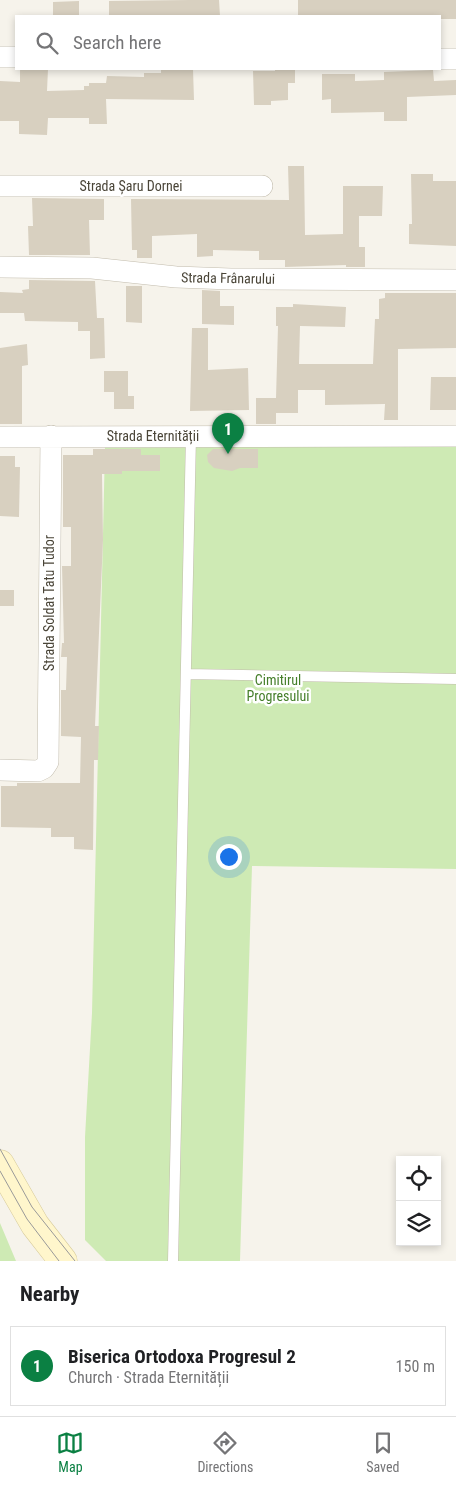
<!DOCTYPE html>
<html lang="en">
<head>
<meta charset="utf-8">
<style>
  body { margin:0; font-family:"Roboto Condensed",sans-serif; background:#f6f6f6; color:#202124 }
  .controls { position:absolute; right:15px; bottom:15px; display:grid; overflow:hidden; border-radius:0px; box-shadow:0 2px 8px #0003 }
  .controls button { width:45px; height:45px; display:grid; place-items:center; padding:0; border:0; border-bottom:1px solid #e0e0e0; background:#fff; color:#202124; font:25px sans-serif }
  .you { position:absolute; left:228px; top:856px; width:18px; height:18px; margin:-12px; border:4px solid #fff; border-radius:50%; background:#1a73e8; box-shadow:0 0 0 8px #1a73e833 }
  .badge { display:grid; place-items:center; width:32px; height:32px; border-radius:50%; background:#0b8043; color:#fff; font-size:16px; font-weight:700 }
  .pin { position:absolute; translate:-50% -41px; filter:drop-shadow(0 1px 2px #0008) }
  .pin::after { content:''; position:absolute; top:26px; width:18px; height:15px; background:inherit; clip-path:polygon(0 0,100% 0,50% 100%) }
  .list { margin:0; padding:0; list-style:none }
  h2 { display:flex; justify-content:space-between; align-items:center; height:65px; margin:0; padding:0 20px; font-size:21px }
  h2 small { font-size:16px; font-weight:400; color:#757577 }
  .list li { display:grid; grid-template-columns:32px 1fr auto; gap:15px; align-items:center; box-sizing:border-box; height:80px; margin:0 10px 10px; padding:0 10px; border:1px solid #e0e0e0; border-radius:0px }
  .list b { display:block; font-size:19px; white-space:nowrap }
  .list p { margin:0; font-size:16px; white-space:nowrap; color:#757577 }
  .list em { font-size:16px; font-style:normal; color:#757577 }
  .icon { flex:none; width:28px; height:28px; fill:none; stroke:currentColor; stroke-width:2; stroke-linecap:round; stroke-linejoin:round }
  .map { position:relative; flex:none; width:456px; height:1261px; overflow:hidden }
  .search { position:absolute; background:#fff; box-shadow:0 2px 8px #0003; left:15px; right:15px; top:15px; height:55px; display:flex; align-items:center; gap:12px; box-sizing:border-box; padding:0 18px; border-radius:0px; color:#757577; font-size:19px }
  .sheet { height:155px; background:#fff }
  nav { display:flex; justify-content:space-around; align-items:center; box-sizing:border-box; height:70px; border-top:1px solid #e0e0e0; background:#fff; font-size:14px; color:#757577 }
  nav a { display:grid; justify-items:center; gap:2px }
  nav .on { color:#0b8043 }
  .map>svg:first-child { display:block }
</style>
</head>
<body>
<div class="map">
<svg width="456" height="1261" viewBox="0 0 456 1261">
  <rect width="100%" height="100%" fill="#f6f3eb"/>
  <!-- green -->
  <path fill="#ceeab4" d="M105,447h351v422l-204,-3 -12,395h-134l-21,-21v-103l7,-124z
    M0,1223l16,38h-16z"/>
  <!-- building -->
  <path fill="#d8d0c0" d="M189,0h30l1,16h-111v-15z
    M298,0h158v19h-16v-3h-142z
    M79,1v15h-26v-14z
    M20,69h28l-1,22 37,-1v-4h5v-3h17l1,-7 37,1v-4h17v-4h32l1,31 -88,-1 1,25h-18v-6h-41l-1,17 -28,-1v-13h-19v-40l20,1z
    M275,69h20v14h-7v17l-17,1v4h-17l-1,-34h22z
    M433,70l1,11 22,-1v15l-49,2v24h-23v-9l-53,1v-14l-9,1v-26h33v7l29,-1v-8z
    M288,166h16l1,69 38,-1v-48h40l-1,30h-23v31h6v20h-19v-2l-61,2v-7h-26v-9l-46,-1v6l-16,1v-23l-45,2v22h-15v-8h-5l-1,-51 158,1z
    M411,174h22v7h23v65l-47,-2v-20h3z
    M32,198l72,1v21h-15l1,35h-61l-1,-29h5z
    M29,280l66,1 2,37h7l1,40 -15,1v-28h-12v-9l-53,-1 -1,-8h-24v-21l23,1 -1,-3 7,-1z
    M126,286h16v37l-16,-1z
    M202,290l18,1v15h14v19l-32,-1z
    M385,293h71v55l-58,1v71h-14l1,-16 -60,1v-15h-27v23h-22v11h-20v-26h20l2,-72h-2v-19h17v-3l53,3 -1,20 -45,-1 -1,38h74l2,-45h4v-20l6,-1z
    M192,328h16v42l40,-2 1,42 -59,1z
    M27,344l1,21 -6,1v58h-22v-76z
    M104,371h24v25h6v13h-20v-17h-10z
    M431,377h25v33h-26z
    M93,449h48v6h19v16h-38v3h-20l1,66 -8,186h4l-1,34h-4l-1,90 -19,-1v-12h-23v-9l-50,-1v-41h16v-3h63l1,-46 -20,-1v-46h5l1,-33h-6l1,-14h2l-2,-77h9v-39h-8v-72h30z
    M213,449h45v19h-18l-8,3 -18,-3 -6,-6 -1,-7z
    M0,456h15v11h5l-1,50 -19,-1z
    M0,590h14v16h-14z"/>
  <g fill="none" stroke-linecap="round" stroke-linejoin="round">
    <defs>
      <path id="lane" d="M186,674l270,5
        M173,1261l18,-825"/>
      <path id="street" d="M0,57h16
        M440,59h16
        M0,186h262
        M0,267l92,1 84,9 55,2 225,1
        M0,437l456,-1
        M0,770l38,1 6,-3 4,-6 3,-326"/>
      <path id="secondary" d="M0,1164l35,61 28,36"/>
    </defs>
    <!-- lane casing -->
    <use href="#lane" stroke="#c2bcad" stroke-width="11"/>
    <!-- street casing -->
    <use href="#street" stroke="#c2bcad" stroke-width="22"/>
    <!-- secondary casing -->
    <use href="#secondary" stroke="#d6ca9a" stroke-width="29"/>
    <!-- lane -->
    <use href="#lane" stroke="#fff" stroke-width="10"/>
    <!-- street -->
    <use href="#street" stroke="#fff" stroke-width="21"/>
    <!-- secondary -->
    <use href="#secondary" stroke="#fff6cc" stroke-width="28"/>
    <!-- tram -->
    <path stroke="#999" stroke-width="1" d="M0,1149l32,58 43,54
      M0,1171l27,48 32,42"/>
  </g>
  <g text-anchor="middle" stroke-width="5" stroke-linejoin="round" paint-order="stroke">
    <!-- street labels -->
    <g font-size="14" fill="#4a4538" stroke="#fff">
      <text x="131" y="191">Strada Șaru Dornei</text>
      <text transform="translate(228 278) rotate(1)" y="5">Strada Frânarului</text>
      <text x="153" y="441">Strada Eternității</text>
      <text transform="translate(49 603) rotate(-90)" y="5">Strada Soldat Tatu Tudor</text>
    </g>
    <!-- park labels -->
    <g font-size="14" fill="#447e29" stroke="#fff">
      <text x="278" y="685">Cimitirul<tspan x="278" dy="16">Progresului</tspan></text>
    </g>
  </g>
</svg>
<div class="controls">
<button><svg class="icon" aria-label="locate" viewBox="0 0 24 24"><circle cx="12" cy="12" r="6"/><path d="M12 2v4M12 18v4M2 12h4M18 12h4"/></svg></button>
<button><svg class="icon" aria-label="layers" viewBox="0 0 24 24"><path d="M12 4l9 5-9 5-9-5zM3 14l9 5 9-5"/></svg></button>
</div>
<div class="you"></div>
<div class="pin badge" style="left:228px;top:454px">1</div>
<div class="search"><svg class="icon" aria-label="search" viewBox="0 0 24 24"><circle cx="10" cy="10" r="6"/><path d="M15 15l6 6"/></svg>Search here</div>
</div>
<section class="sheet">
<h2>Nearby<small></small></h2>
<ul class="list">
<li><span class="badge">1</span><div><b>Biserica Ortodoxa Progresul 2</b><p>Church · Strada Eternității</p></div><em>150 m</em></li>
</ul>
</section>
<nav>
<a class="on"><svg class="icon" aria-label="map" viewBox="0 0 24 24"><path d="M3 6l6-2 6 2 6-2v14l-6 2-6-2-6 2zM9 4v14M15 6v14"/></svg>Map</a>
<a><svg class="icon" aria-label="directions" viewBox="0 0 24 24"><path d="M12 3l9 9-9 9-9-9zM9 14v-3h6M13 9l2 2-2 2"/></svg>Directions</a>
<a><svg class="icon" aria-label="saved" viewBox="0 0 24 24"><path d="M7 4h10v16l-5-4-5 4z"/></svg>Saved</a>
</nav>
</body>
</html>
